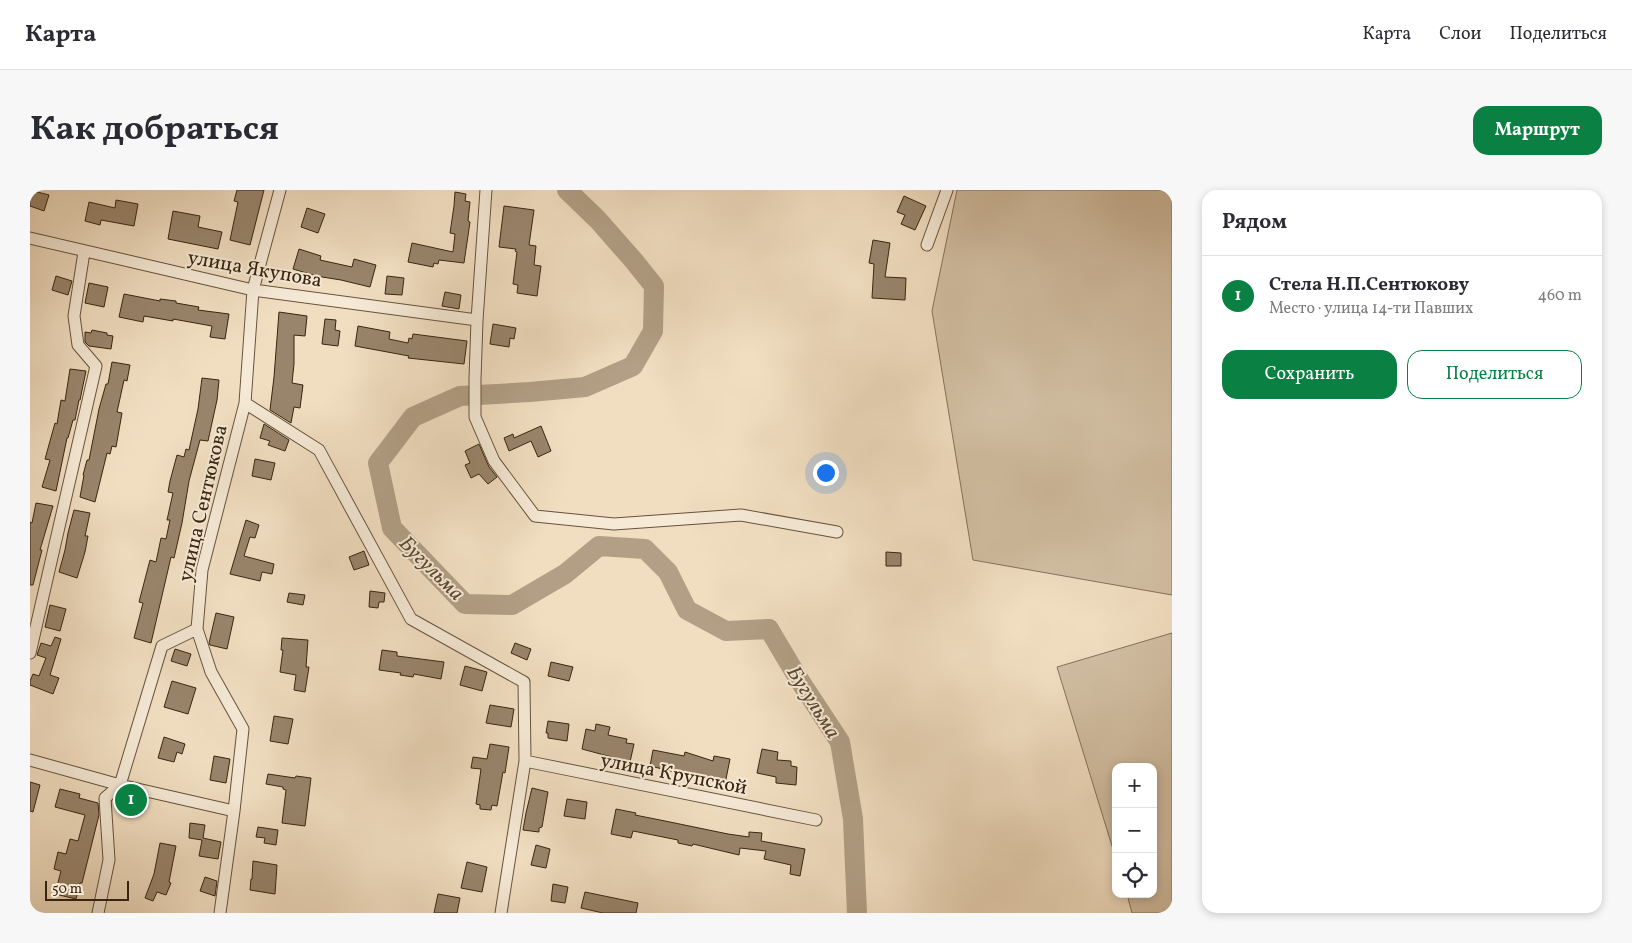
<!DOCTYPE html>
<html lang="ru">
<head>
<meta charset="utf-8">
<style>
  body { margin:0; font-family:Vollkorn,serif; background:#f7f7f7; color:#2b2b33 }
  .controls { position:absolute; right:15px; bottom:15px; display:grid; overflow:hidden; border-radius:10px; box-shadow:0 2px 8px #0003 }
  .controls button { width:45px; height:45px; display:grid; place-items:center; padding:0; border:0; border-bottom:1px solid #e1e1e2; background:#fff; color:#2b2b33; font:25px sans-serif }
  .scale { position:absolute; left:15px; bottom:12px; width:84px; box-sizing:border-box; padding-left:5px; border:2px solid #392510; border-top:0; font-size:14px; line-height:18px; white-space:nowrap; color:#392510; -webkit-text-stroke:4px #f6ead7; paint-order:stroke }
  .you { position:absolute; left:795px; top:282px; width:18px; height:18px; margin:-12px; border:4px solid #fff; border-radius:50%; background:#1a73e8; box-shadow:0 0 0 8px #1a73e833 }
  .badge { display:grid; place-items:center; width:32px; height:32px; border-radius:50%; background:#0b8043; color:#fff; font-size:16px; font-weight:700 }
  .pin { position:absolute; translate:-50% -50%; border:2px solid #fff; box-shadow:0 1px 5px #0006 }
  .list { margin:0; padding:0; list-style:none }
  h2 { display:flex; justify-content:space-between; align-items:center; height:65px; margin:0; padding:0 20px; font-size:21px }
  h2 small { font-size:16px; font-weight:400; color:#7c7c81 }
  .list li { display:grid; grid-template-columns:32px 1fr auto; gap:15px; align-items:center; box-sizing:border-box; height:80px; padding:0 20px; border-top:1px solid #e1e1e2 }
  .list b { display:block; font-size:19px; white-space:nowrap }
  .list p { margin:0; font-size:16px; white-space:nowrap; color:#7c7c81 }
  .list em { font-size:16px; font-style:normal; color:#7c7c81 }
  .actions { display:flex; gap:10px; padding:15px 20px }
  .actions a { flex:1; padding:11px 0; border:1px solid #0b8043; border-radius:15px; text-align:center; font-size:18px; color:#0b8043 }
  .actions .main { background:#0b8043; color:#fff }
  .icon { flex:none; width:28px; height:28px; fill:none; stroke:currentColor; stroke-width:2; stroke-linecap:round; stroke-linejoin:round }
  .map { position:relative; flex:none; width:1142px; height:723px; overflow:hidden; border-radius:15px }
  header { display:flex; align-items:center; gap:30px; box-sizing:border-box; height:70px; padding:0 25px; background:#fff; border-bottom:1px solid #e1e1e2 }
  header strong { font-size:24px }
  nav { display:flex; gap:28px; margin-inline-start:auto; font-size:18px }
  .intro { display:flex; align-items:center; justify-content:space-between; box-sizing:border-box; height:120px; padding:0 30px }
  h1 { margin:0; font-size:35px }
  .button { padding:12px 22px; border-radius:15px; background:#0b8043; color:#fff; font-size:18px; font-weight:700 }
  main { display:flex; gap:30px; padding:0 30px }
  aside { flex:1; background:#fff; border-radius:15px; box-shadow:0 2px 8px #0003 }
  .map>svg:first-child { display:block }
</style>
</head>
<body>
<header>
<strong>Карта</strong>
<nav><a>Карта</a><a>Слои</a><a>Поделиться</a></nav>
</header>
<div class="intro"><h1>Как добраться</h1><a class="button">Маршрут</a></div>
<main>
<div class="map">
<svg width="1142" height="723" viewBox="0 0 1142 723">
  <rect width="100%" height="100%" fill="#f1dec1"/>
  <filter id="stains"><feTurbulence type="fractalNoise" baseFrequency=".004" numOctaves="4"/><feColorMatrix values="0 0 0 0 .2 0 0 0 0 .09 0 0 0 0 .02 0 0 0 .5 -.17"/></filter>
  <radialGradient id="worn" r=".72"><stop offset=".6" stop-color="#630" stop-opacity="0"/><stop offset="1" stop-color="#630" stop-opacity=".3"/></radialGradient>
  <!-- green -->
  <path fill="#d2bfa3" stroke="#86725a" d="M927,0h215v405l-199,-35 -41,-249z
    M1142,443v280h-40l-5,-19h26v-127h-37v92l-59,-192z"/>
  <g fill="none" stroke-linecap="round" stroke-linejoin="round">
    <!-- river -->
    <path stroke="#b29f85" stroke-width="20" d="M537,0l31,30 36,41 20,25 -1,45 -20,35 -48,21 -55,5 -70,4 -47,21 -35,46 14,65 73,76 47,1 53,-31 34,-28 46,3 23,23 19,38 39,21 43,-2 29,49 42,64 13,77 4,94"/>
  </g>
  <!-- building -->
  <path fill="#99856c" stroke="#392510" d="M0,0l19,5 -5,16 -14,-5z
    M207,0h27l-14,55 -20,-5 8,-38 -4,-1z
    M425,2l11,2 -1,7 5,1 -2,19 2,1 -6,41 -25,-3 -1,4 -4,-1 -1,4 -25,-5 4,-19 41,9 2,-18 -5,-1 4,-27z
    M874,6l22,10 -11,24 -14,-6 4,-9 -8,-3z
    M86,10l22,4 -4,22 -33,-6 -1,5 -15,-4 4,-19 26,6z
    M474,16l30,4 -5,35 7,1 -2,19 7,1 -4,30 -20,-3 1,-8 -5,-1 4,-32 -2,-1 1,-2 -17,-2z
    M277,18l18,6 -7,19 -17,-6z
    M143,21l27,5 -2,11 24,5 -4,17 -50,-10z
    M843,50l17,3 -5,34 21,1 -1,22 -33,-2 2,-34 -5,-1z
    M269,59l22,7 -1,4 32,7 2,-8 22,6 -6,22 -29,-7 -25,-4 -23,-7z
    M26,86l16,5 -4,14 -16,-5z
    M357,86l17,2 -2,17 -17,-1z
    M59,93l19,4 -4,20 -19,-4z
    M415,102l16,3 -2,14 -17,-3z
    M94,104l36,7v-2l16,2v2l23,4 -1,3 31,4 -4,25 -15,-2 2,-11 -39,-7v2l-29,-5 -1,6 -24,-5z
    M249,122l28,4 -2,20 -11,-1v29l-2,19 11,2 -3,23 -6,-1 -3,16 -21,-13 4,-33z
    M295,129l11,1 -1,10 5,1 -2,15 -16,-2z
    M463,134l23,4 -2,11 -4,-1 -1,9 -19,-3z
    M328,136l32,6 -1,7 19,4 1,-5 3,1 1,-5 54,7 -3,23 -56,-6 1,-2 -54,-10z
    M62,140l15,3v2l6,1 -2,13 -22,-3 -4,-4v-10l6,1z
    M82,172l18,3 -3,16 -3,-1 -7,32 5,1 -6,34 -4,-1 -2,8 -3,-1 -12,49 -15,-5 4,-22h-1l4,-15h2l10,-51 7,-25h2z
    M40,179l16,2 -6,29h-1l-4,20h-2l-5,18h-1l-11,53 -14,-4 8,-27 -5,-1 10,-36 2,1 4,-24 4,1z
    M172,188l17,2 -2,20 -9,41 -8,-1 -11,41 -7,42 -8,35 -3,-1 -20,86 -17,-5 9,-35 -4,-1 11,-42 6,2 5,-24 5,1 4,-19h-3l6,-27 -5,-1 2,-11 7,-26 7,2 2,-8 3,1 9,-41z
    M234,234l25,16 -4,11 -17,-6 2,-4 -10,-3z
    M511,236l10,25 -13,6 -7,-16 -22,10 -5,-13 9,-4 1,4z
    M449,254l10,23 8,10 -9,7 -9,-10 -8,4 -6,-13 5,-2 -5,-12z
    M225,269l20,4 -4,17 -19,-4z
    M6,313l17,3 -13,44h2l-9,35h-3v-63l2,1z
    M44,320l16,3 -5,23h3l-3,16 -8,26 -18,-6 6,-22 3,-17z
    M216,330l13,5 -4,13 -5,-1 -6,19 30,8 -2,10 -10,-2 -2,9 -30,-7z
    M334,361l5,14 -15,5 -5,-13z
    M856,362l15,1v13h-15z
    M340,401l15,2 -1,9h-5l-1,6 -9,-1z
    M259,403l16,2 -2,10 -16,-3z
    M20,415l16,4 -6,22 -15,-4z
    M186,423l18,4 -7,32 -17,-4 -1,-2z
    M25,447l6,2 -11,36 9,3 -6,16 -23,-9v-4l3,-7 6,2 7,-18 -9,-3 4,-12 10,3z
    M252,448l26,2 -2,27h3l-4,25 -11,-2 2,-15 -16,-3 3,-22h-2z
    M485,453l16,6 -4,11 -16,-7z
    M145,459l16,5 -4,12 -16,-5z
    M352,460l15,2v4l47,6 -3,17 -27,-5 -1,3 -13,-2 1,-2 -22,-3z
    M521,472l22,5 -4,14 -21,-5z
    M435,476l22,6 -5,19 -22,-6z
    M142,491l24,7 -8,26 -24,-7z
    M460,515l24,4 -3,18 -25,-4z
    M244,526l19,3 -5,25 -18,-3z
    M518,531l21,3 -2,17 -19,-3v-5h-2z
    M566,534l14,3 -2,8 19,4 -1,4 8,1 -4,18 -48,-13 4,-20 9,2z
    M134,547l21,7 -3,10 -5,-2 -3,10 -16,-4z
    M460,554l19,3 -4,26 -2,-1 -6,34 -5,-1 -1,5 -11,-1v-4l-4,-1 5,-35 -10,-1 2,-11 14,2z
    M732,559l16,3 -1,8 14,1v5l6,1 -1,18 -20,-2v-6l-19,-4z
    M623,560l31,6 1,-4 28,9 1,-5 16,3 -5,25 -75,-18z
    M184,566l16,3 -4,24 -16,-3z
    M238,584l27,4 1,-2 15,2 -6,48 -23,-3 4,-33 -3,-1v-2l-17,-3z
    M0,592l10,3 -7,27 -3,-1z
    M502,598l16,4 -6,35 -3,1v4l-16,-2 3,-17z
    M30,599l20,5 -1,4 19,5 1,12 -17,68h-2l-4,16 -21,-5 6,-23 -7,-2 4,-17 8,2 4,-15 8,2 7,-26 -30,-8z
    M537,609l20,3 -2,17 -21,-3z
    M586,619l20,4 -1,2 30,6 63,13 21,3v-5l13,1 -1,8 44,8 -5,27 -10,-2 1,-9 -27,-6 2,-8 -26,-3 -1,7 -46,-11 -1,2 -14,-3v-3l-45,-9 -2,7 -20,-4z
    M160,633l15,2 -2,13 18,4 -3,17 -19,-3 3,-16 -13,-2z
    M228,637l20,3 -2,15 -12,-2 1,-5 -9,-1z
    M130,653l16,3 -7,36 2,1 -5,12 -9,-3 -4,9 -8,-3 9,-24z
    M506,655l14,4 -4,19 -15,-3z
    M223,671l24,4 -2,29 -25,-4 1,-11h1z
    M437,672l20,5 -5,25 -21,-4z
    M175,687l12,4 -2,15 -15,-5z
    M523,694l15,3 -3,16 -14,-2z
    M555,702l53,11 -2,10h-33l-22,-5z
    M408,704l22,4 -3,15h-23z"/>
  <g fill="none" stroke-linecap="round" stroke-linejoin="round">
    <defs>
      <path id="street" d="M456,0l-9,130 -2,59v38l19,44 41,55 79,8 127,-9 96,17
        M0,48l223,52 224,30
        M897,55l20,-55
        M215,213l74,47 92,169 113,63 1,79 -24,152
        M167,439l14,43 32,57 -9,82 -14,102
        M0,463l66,-287 -18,-21 -4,-29 10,-64
        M0,570l90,25 114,26
        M495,571l291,59
        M68,723l11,-53 -4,-62 15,-13 42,-139 35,-17 5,-59 43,-167 8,-113 27,-100"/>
    </defs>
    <!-- street casing -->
    <use href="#street" stroke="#67533c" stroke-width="13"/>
    <!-- street -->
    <use href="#street" stroke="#f6ead7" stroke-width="11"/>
  </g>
  <g text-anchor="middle" stroke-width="4" stroke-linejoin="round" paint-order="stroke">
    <!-- street labels -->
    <g font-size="20" fill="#392510" stroke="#f6ead7">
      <text transform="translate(225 78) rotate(10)" y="7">улица Якупова</text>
      <text transform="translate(172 313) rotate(-77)" y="7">улица Сентюкова</text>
      <text transform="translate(644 583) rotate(11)" y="7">улица Крупской</text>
    </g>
    <!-- water labels -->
    <g font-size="21" font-style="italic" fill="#5d4a33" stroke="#f6ead7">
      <text transform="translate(402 378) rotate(45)" y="7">Бугульма</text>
      <text transform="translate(784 512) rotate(58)" y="7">Бугульма</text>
    </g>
  </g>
  <rect width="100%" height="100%" filter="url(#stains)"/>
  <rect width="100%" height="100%" fill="url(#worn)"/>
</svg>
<div class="controls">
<button>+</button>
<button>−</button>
<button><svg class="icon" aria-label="locate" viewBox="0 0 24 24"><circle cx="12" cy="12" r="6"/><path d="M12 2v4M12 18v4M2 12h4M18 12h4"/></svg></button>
</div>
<div class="scale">50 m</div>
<div class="you"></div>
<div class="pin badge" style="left:101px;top:610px">1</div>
</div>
<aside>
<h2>Рядом<small></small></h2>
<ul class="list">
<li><span class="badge">1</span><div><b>Стела Н.П.Сентюкову</b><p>Место · улица 14-ти Павших</p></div><em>460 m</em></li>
</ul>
<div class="actions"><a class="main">Сохранить</a><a>Поделиться</a></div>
</aside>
</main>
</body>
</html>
